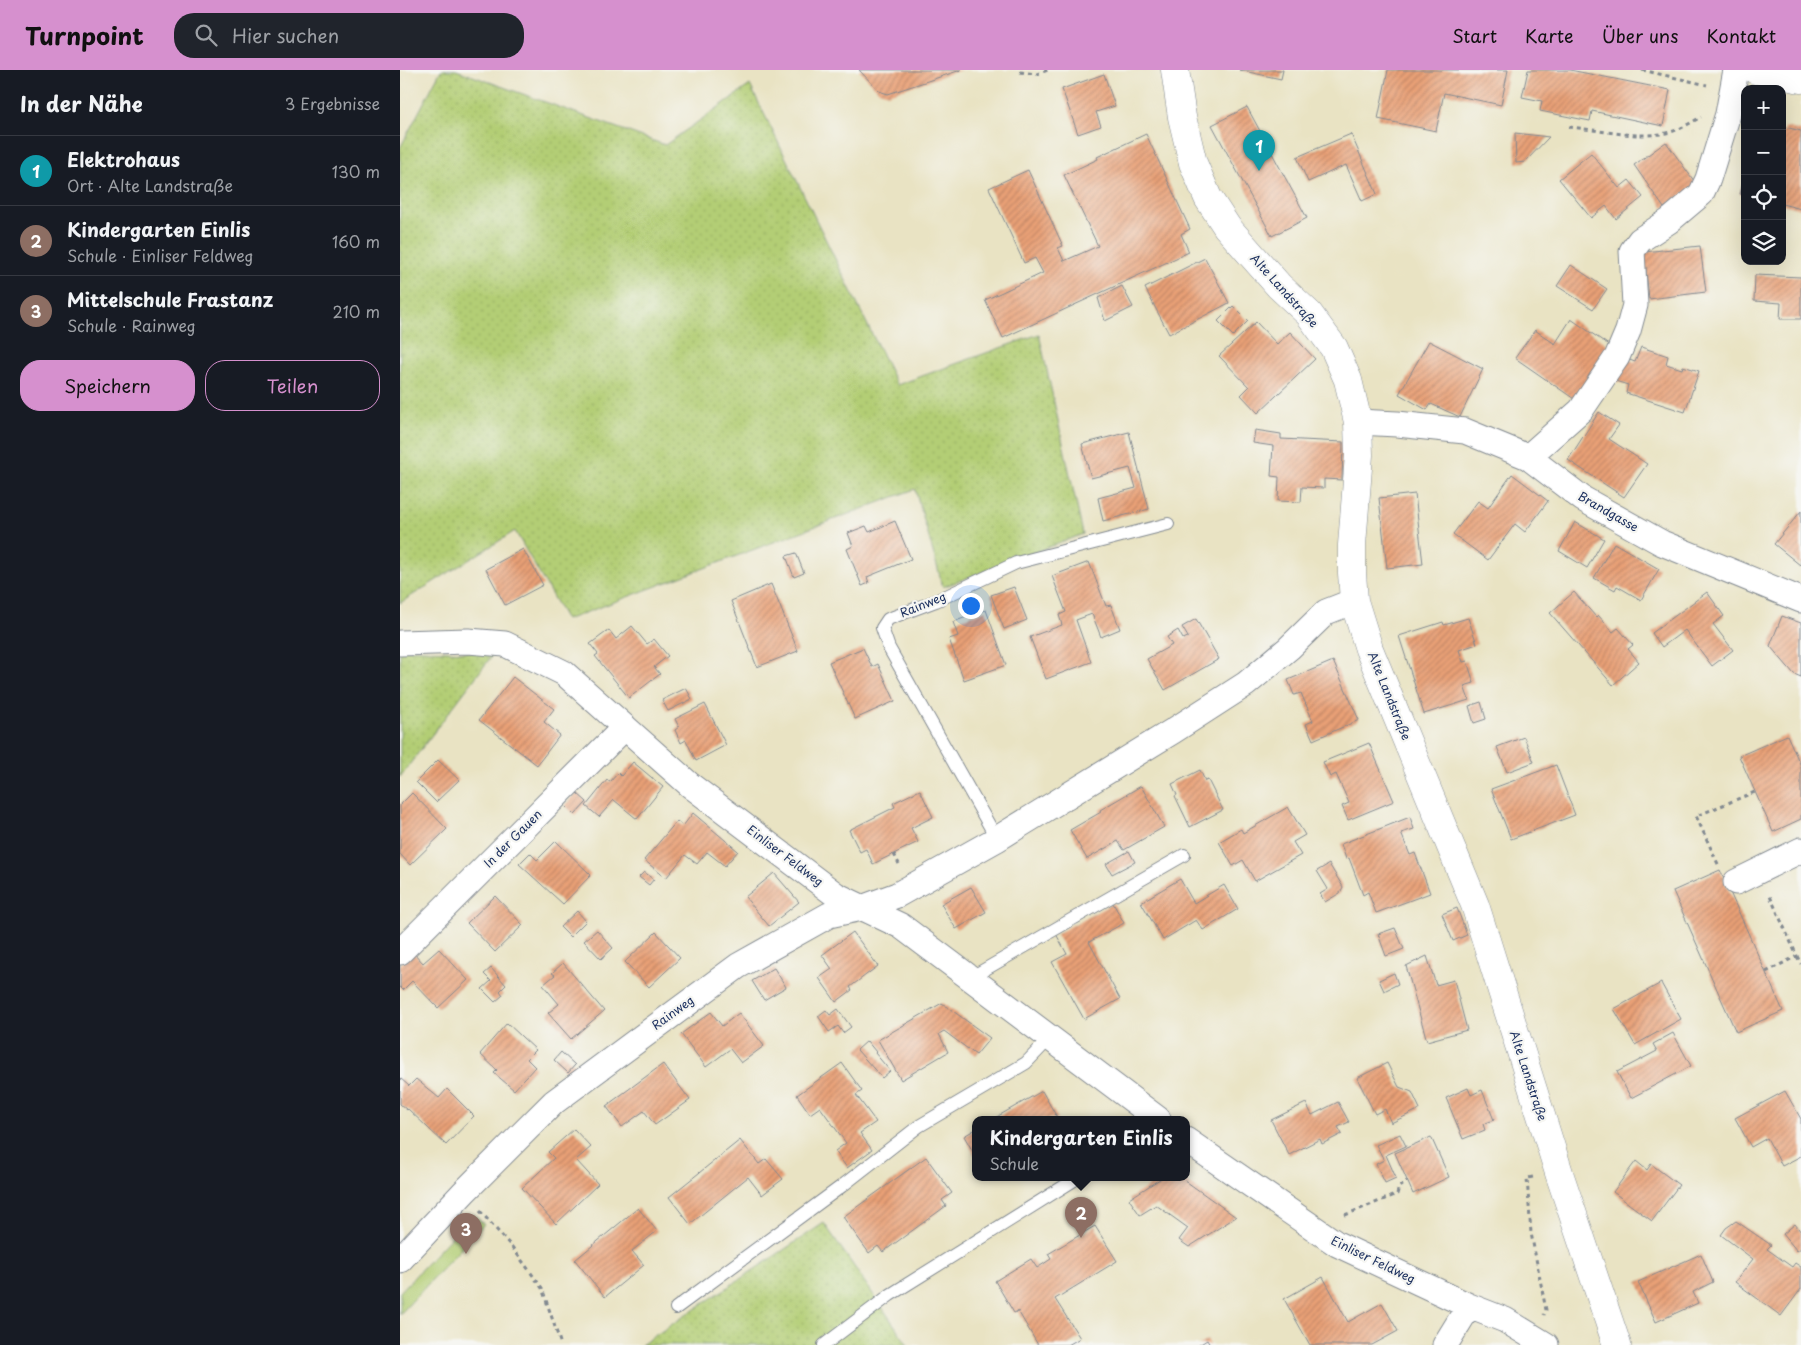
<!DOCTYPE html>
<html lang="de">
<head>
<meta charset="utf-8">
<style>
  body { margin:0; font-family:"Playpen Sans",sans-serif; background:#20242c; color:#f1f3f6 }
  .controls { position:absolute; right:15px; top:15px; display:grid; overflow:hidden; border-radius:10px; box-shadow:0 5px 20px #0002 }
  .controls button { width:45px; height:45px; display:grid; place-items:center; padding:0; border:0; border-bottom:1px solid #363941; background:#171b24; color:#f1f3f6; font:25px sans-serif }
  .you { position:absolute; left:570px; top:535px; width:18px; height:18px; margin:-12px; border:4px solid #fff; border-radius:50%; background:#1a73e8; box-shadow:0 0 0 8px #1a73e833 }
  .badge { display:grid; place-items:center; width:32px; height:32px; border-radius:50%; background:#d690ce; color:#fff; font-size:16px; font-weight:700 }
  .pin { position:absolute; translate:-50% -41px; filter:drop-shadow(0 1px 2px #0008) }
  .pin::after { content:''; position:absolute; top:26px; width:18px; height:15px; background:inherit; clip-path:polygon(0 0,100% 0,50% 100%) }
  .popup { position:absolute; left:572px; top:1046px; width:218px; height:65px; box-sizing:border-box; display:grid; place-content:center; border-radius:10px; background:#171b24; filter:drop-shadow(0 1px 4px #0005); font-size:16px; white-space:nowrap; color:#9ea1a6 }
  .popup b { font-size:19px; color:#f1f3f6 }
  .popup::after { content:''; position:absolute; left:50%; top:100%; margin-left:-10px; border:10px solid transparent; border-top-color:#171b24 }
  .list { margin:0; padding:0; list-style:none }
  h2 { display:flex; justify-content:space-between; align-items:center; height:65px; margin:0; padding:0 20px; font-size:21px }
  h2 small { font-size:16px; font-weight:400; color:#9ea1a6 }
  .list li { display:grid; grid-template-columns:32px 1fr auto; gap:15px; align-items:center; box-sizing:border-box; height:70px; padding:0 20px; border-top:1px solid #363941 }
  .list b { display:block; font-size:19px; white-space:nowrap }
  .list p { margin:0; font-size:16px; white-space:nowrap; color:#9ea1a6 }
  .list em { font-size:16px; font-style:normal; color:#9ea1a6 }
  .actions { display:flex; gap:10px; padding:15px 20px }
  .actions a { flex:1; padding:11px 0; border:1px solid #d690ce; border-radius:20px; text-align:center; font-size:18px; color:#d690ce }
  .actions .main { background:#d690ce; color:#111 }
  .icon { flex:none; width:28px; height:28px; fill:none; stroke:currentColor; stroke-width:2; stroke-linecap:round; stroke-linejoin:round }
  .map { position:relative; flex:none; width:1401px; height:1275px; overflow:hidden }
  header { display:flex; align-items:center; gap:30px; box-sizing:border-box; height:70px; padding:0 25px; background:#d690ce; color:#111 }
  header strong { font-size:24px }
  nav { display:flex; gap:28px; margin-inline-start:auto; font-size:18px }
  .search { width:350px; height:45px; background:#20242c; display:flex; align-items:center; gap:12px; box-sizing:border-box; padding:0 18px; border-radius:20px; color:#9ea1a6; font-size:19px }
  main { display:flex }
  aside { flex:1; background:#171b24 }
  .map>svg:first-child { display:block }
</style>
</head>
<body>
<header>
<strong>Turnpoint</strong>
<div class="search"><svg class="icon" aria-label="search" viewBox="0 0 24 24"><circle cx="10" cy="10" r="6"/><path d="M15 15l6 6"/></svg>Hier suchen</div>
<nav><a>Start</a><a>Karte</a><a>Über uns</a><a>Kontakt</a></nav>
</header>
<main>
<aside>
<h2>In der Nähe<small>3 Ergebnisse</small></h2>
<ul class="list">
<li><span class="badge" style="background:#0f9aa8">1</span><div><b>Elektrohaus</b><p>Ort · Alte Landstraße</p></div><em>130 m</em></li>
<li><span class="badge" style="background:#8d6e63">2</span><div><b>Kindergarten Einlis</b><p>Schule · Einliser Feldweg</p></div><em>160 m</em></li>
<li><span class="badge" style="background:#8d6e63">3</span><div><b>Mittelschule Frastanz</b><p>Schule · Rainweg</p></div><em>210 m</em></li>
</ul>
<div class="actions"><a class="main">Speichern</a><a>Teilen</a></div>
</aside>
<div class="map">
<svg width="1401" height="1275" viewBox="0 0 1401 1275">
  <defs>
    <pattern id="green-dots" width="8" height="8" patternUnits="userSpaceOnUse" patternTransform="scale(1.25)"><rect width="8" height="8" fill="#b3ce74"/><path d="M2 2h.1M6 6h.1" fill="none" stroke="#99b167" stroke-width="1.8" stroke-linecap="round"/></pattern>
    <pattern id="building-hatch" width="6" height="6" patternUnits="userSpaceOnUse" patternTransform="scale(1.25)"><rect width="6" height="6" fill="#e9a076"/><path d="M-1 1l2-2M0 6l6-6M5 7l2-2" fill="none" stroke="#bc8364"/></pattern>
  </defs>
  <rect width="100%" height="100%" fill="#f6f6f2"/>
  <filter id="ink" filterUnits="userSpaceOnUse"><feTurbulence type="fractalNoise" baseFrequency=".02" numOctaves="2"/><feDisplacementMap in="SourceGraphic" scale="10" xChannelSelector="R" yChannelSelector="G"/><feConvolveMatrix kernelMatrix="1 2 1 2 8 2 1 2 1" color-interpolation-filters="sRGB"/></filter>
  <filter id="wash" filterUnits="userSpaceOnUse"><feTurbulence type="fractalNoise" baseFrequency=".0096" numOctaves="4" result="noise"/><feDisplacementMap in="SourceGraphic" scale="20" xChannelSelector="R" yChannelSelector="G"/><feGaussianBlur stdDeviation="1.12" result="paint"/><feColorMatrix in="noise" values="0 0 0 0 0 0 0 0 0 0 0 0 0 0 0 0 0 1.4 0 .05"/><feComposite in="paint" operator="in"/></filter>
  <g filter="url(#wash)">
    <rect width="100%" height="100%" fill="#e9e3c3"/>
    <!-- green -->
    <path fill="url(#green-dots)" stroke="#677e69" d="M41,0h15l209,75 85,-60 147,300 142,-51 44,200 -140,53 -28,-98 -349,131 -51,-89 -115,72v-455z
      M0,579l94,4 -94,124z
      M424,1153l84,122h-267z"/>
    <!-- pitch -->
    <path fill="#b3ce74" stroke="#677e69" d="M73,1144l11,10 -84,90v-22z"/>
    <g id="blocks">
      <!-- building -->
      <path fill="url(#building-hatch)" d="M459,0h102l-73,24 -9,-3z
        M839,0h44l-2,9z
        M988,0h120l-7,35 -57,-12 -8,38 -58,-12z
        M1128,0h42l100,20 -7,36 -71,-15 -2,10 -50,-10 2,-10 -20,-4z
        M704,4l11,32 -19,6 5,14 -23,8 -16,-45z
        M847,37l60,111 -35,18 -60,-111z
        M1385,57l16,4v78l-19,-5v-73l2,1z
        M1115,63l34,4 -24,25 -9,1z
        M746,64l44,95 -9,5 8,18 -186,86 -18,-38 58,-27 -8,-15 -11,5 -35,-75 39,-18 35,76 -5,2 6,13 34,-15 -34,-71 34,-16 -1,-2z
        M951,64l26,60 -15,7 -16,-36 -38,17 -11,-25z
        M1266,72l31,43 -33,23 -30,-43z
        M1191,83l28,35 10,-8 14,17 -27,22 -10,-13 -15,12 -32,-39z
        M1344,109h1v16l-5,-1z
        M1300,176l6,46 -57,7 -5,-47z
        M805,188l24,45 -60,31 -24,-46z
        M1171,195l36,24 -14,20 -36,-23z
        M1355,205l46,2v42h-21l1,-16 -27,-2z
        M722,216l11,21 -28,14 -7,-23z
        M833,236l15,15 -15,15 -15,-15z
        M1171,249l42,29 -36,53 -62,-43 20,-28 20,14z
        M856,252l21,22 13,-12 25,27 -57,54 -17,-18 8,-8 -30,-31z
        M1029,271l54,28 -23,48 -29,-13 -4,6 -28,-16z
        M1241,277l27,9 -2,8 16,5 1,-3 16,5 -14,41 -59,-19 2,-8 -16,-5 12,-22 11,4z
        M1199,342l20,13 -10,14 38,25 -23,33 -56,-37z
        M855,360l26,4v5l62,3 -1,38 -18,-1v9l-22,-1 -1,15 -23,-1 1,-24 -8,-1 2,-30 -20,-3z
        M729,362l20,77 -46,12 -5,-23 38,-10 -6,-20 -39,10 -9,-34z
        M1112,404l36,27 -23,31 -10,-8 -27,36 -35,-26 25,-33 10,7z
        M1015,424l8,70 -36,4 -8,-70z
        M1401,441v52l-1,2 -26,-21z
        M495,451l16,38 -44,18 2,6 -7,3 -15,-37 6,-3 -5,-13 18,-7 3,6z
        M1175,452l29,17 -17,29 -28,-17z
        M1214,473l45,26 -18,31 -24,-14 -2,4 -21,-12z
        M123,479l20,36 -38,20 -19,-36z
        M396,483l8,20 -10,4 -8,-21z
        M689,492l17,44 5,-1 9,24 -19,8 -9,-23 -16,6 15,42 -45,17 -16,-42 32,-12 -3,-10 7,-3 -14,-36z
        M371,514l27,67 -41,16 -26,-66z
        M614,517l13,33 -23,9 -13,-34z
        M1174,522l22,25 2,-2 15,17 5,-4 15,17 -5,4 11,13 -26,23 -63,-72z
        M1307,522l17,24 -11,8 20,26 -21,16 -27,-36 -23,17 -10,-14z
        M586,540l20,55 -42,15 -15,-41 9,-3 -5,-14z
        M1382,546l19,7v54l-7,-3 -24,-28z
        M1068,548l9,26 -18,6 4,12 4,-1 7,22 -10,3 5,14 -45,14 -25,-78 44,-14 1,3z
        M796,549l23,40 -54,31 -18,-31 25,-14 -5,-8 11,-7 5,9 5,-2 -6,-10z
        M232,556l15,18 7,-5 14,17 -14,11 6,7 -31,24 -34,-42 3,-2 -8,-10 19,-14 7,9z
        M463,578l9,19 6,-3 17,37 -40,18 -26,-57z
        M933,591l26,59 -46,20 -7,-16 7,-3 -12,-28 -7,2 -6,-15z
        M113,607l41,32 -10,13 16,13 -23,30 -58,-45z
        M286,618l6,11 -24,12 -6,-11z
        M1081,632l5,17 -12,4 -5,-17z
        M305,634l21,41 -30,16 -10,-21 -5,3 -6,-13 4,-3 -4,-8z
        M1387,665l14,31v53l-28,13 -34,-76z
        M1124,667l10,25 -27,10 -10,-25z
        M969,673l25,58 -46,19 -6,-14 7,-3 -13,-29 -6,3 -7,-15z
        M38,690l21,20 -23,22 -20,-20z
        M233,692l30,25 -26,32 -23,-19 -15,17 -13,-11 21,-26 3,2 8,-9 3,3z
        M1156,695l19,50 -64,24 -20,-50z
        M800,700l5,11 3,-1 15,30 -33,17 -15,-31 2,-1 -5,-11z
        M741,716l23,41 -40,23 -6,-9 -31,18 -17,-29 31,-18 -1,-2z
        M520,720l13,27 -22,11 7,14 -45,22 -7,-15 -6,3 -11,-22 46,-23 -2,-4z
        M12,723l35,36 -37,36 -10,-11v-49z
        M177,723l10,9 -12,13 -10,-10z
        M888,737l17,28 -12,7 8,13 -46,26 -12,-21 -10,6 -14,-24 22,-13 2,4z
        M293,743l45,38 -13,15 -18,-14 -10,12 -12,-9 -19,23 -22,-18 33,-39 6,5z
        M1010,747l4,12 -13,4 9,22 5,-2 15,40 -54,20 -8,-21 -5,3 -14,-37 -3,1 -5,-15z
        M156,771l35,34 -28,29 -44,-40 11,-11 7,7z
        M729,781l6,11 -23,12 -6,-10z
        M929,794l14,23 -3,6 -15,9 -5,-8 8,-5 -11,-18z
        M1320,800l63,141 -47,21 -63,-141z
        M244,802l10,7 -5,6 -10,-8z
        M374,803l25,29 -30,24 -24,-29z
        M780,809l14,24 30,-18 14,24 -35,21 -7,-10 -33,20 -22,-38z
        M571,817l15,25 -30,17 -15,-25z
        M95,826l28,29 -28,27 -28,-29z
        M713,833l11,20 -35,19 31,57 -36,20 -32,-57 15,-8 -11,-20z
        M1057,838l10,27 -14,6 -11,-27z
        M177,841l9,10 -16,16 -10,-10z
        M995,858l9,21 -18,7 -8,-22z
        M197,860l16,18 -12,11 -17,-18z
        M256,862l24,26 -31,29 -24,-25z
        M453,862l25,34 -28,21 2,3 -16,12 -17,-24 13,-9 -10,-14z
        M39,879l29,31 -30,28 -26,-27 -9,9 -3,-3v-22l13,-13 10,11z
        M1027,886l9,29 18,-5 13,50 -40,11 -21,-75z
        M163,893l41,48 -33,28 -23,-26 11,-9 -16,-19 12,-10 -3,-2z
        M91,898l15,17 -6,6 3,4 -8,7 -13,-13 9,-8 -7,-7z
        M374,898l12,19 -22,13 -12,-19z
        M994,903l4,11 -14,7 -5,-11z
        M1261,913l20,36 -46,26 -21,-36z
        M542,933l48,35 -14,17 -32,-24 -5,3 9,18 -47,28 -23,-40z
        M438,939l13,18 -8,6 -5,-7 -9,6 -11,-16 8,-6 4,5z
        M311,942l11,14 17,-13 25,33 -23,17 -11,-14 -24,18 -25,-33z
        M107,953l29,27 -9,9 8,8 -21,23 -20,-17 3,-3 -17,-16z
        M1273,963l18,33 -60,32 -14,-26 40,-21 -4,-7z
        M467,971l9,11 -1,1 15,18 -8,7 -25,-28z
        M161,982l14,13 -7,8 -14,-13z
        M442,993l20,28 -6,4 20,27 -16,11 12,17 -25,18 -12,-17 11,-8 -26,-36 -10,7 -13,-19z
        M987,993l12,24 13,5 8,17 -29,14 -6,-14 -10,5 -18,-36z
        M263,994l27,36 -35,25 -11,-14 -22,16 -16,-21z
        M0,1008l9,8 7,-7 23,19 8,-9 27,27 -28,29 -38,-36 -1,1 -7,-6z
        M1068,1018l3,7 11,-5 12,30 -11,4 2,6 -22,9 -17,-41z
        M642,1021l16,28h-65z
        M1385,1021l16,28v37l-19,10 -15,-28 -16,9 -16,-29z
        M938,1032l11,20 -11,5 4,7 -20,10 -2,-5 -31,16 -18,-35 35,-17 6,12z
        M174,1059l17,18 -15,13 22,24 -42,40 -34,-36 32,-30 -6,-6z
        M576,1059v28l-12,-21z
        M1000,1064l6,12 -20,9 10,23 -11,5 -9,-19 8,-4 -8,-15z
        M1031,1067l18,40 -36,17 -18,-41z
        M340,1070l19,24 7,-5 17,20 -21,16 -14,-18 -58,47 -21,-27z
        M526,1087l26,36 -10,7 4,6 -63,46 -5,-6 -9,7 -26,-36z
        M1236,1091l11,9 4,-6 28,21 -27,36 -39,-29z
        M763,1107h17l56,40 -47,30 -10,-7 9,-12 -32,-23 -16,10 -11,-16z
        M238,1138l19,23 -25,20 12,14 -39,32 -30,-37z
        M1336,1151l35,24 -4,4 25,18 3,-4 6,4v22l-20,27 -46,-34 18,-23 -32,-24 5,-7z
        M1395,1154l6,8v16l-4,3 -14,-17z
        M695,1156l22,35 -62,38 25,39 -12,7h-30l-20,-34 -4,2 -19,-32 36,-22 6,9 14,-9 -3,-5z
        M1301,1184l12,28 -20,10 5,11 -42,19 -18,-40z
        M923,1207l25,45 34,-19 16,28 -26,14h-62l-26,-46z
        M807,1270l3,5h-11z"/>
    </g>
  </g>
  <g filter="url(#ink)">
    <use href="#blocks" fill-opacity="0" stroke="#828990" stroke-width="1"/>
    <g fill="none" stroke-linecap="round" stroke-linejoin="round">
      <defs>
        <path id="lane" d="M597,769l-108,-191 -7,-20 6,-9 48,-18 80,-38 152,-39
          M570,908l214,-123
          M276,1238l166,-122 77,-60 107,-63 24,-25
          M424,1275l66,-50 189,-118"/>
        <path id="street" d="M958,352l39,2 68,7 63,26 55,42 79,44 139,57
          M1128,387l53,-47 36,-53 11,-26 7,-26 -3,-54 8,-11 29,-19 32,-27 7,-15 20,-65 8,-44
          M0,573l68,-2 37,3 59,29 126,112 146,110 65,31 257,193
          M1336,812l65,-32
          M0,882l225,-225
          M786,1070l151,104 132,62 36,14 41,25
          M0,1190l64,-68 90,-90 184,-136 91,-51 33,-7 35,-13 100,-56 176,-108 73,-47 43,-36 37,-36 28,-11
          M1045,1275l24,-39"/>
        <path id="secondary" d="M775,0l7,47 11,46 15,35 19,29 52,59 30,28 25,34 14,32 10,42 1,33 -7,90v28l2,28 15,48 106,256 85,271 57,169"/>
        <path id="primary" d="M1356,0l45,9"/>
      </defs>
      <!-- lane casing -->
      <use href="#lane" stroke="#828990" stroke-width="14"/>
      <!-- street casing -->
      <use href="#street" stroke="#828990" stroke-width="27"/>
      <!-- secondary casing -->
      <use href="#secondary" stroke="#828990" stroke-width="29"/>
      <!-- primary casing -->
      <use href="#primary" stroke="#828990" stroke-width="29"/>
      <!-- path -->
      <path stroke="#828990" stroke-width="3" stroke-dasharray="4 4" stroke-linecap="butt" d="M1242,0l65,15
        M620,2l17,2 11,-4
        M1169,57c31,3 66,12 97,6 12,-2 24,-10 35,-16
        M494,784l5,10
        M1318,794l-22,-48 59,-24
        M1397,886l4,8
        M1366,902l31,-16 -28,-62
        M1133,1107l-6,1 4,55 15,77 -2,5
        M80,1141l32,36 30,41 19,57
        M945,1145l52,-21 2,-7 8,-6"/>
      <!-- lane -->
      <use href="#lane" stroke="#fff" stroke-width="12"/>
      <!-- street -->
      <use href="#street" stroke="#fff" stroke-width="25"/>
      <!-- secondary -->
      <use href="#secondary" stroke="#fff" stroke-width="28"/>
      <!-- primary -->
      <use href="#primary" stroke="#fff" stroke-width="28"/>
    </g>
  </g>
  <g text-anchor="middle" stroke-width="4.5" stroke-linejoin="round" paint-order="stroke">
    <!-- street labels -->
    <g font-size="12" fill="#1b2f5e" stroke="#f6f6f2">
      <text transform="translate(884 221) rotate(48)" y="4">Alte Landstraße</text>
      <text transform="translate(1208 442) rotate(30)" y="4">Brandgasse</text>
      <text transform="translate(523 535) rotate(-22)" y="4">Rainweg</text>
      <text transform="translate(989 626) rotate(68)" y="4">Alte Landstraße</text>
      <text transform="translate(113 769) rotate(-45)" y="4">In der Gauen</text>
      <text transform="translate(385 786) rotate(37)" y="4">Einliser Feldweg</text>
      <text transform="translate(273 943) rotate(-36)" y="4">Rainweg</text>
      <text transform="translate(1128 1006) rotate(72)" y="4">Alte Landstraße</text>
      <text transform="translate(973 1190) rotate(26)" y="4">Einliser Feldweg</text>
    </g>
  </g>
</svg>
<div class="controls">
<button>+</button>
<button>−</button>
<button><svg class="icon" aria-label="locate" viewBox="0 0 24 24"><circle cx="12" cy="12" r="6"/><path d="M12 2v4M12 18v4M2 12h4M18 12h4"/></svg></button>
<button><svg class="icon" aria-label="layers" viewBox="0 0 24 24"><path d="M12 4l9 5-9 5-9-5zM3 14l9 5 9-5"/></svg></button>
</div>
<div class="you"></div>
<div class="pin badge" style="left:859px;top:101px;background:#0f9aa8">1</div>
<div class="pin badge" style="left:681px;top:1168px;background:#8d6e63">2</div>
<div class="popup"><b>Kindergarten Einlis</b>Schule</div>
<div class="pin badge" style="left:66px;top:1184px;background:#8d6e63">3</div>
</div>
</main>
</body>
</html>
